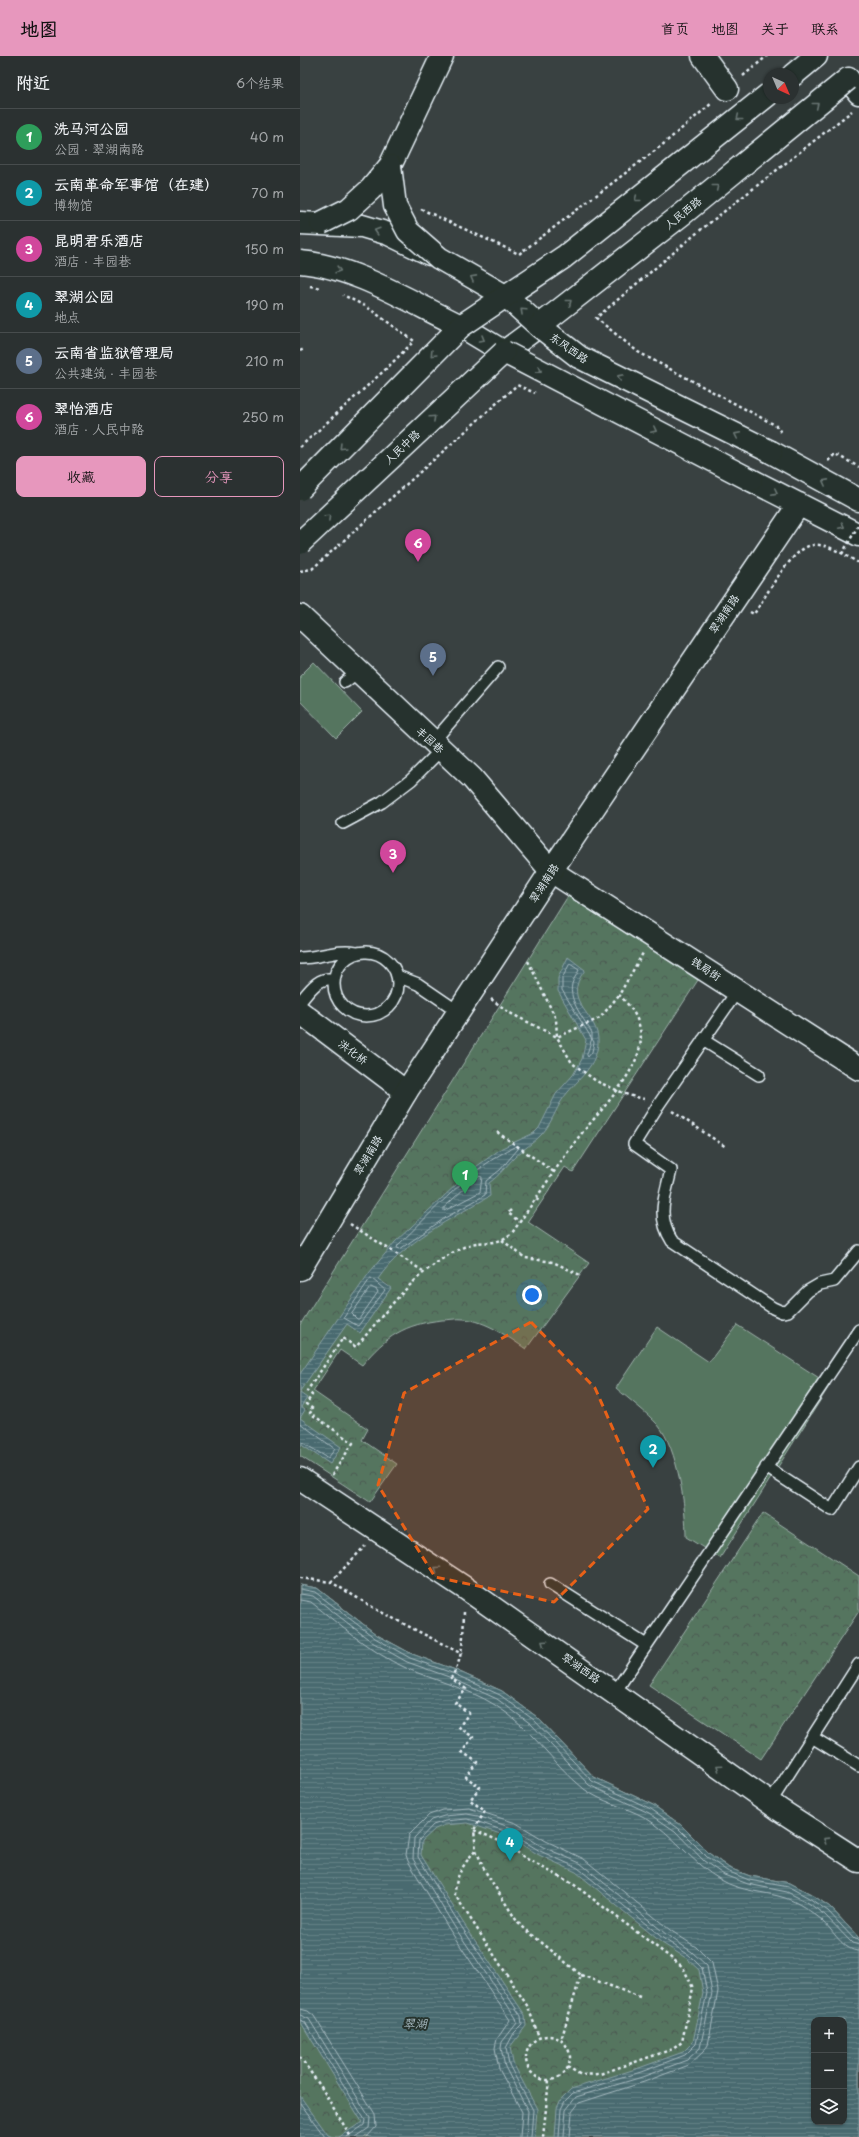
<!DOCTYPE html>
<html lang="zh">
<head>
<meta charset="utf-8">
<style>
  body { margin:0; font-family:"Playpen Sans","LXGW WenKai TC",sans-serif; background:#373d3d; color:#f1f3f6 }
  .controls { position:absolute; right:12px; bottom:12px; display:grid; overflow:hidden; border-radius:8px; box-shadow:0 1px 3px #0004 }
  .controls button { width:36px; height:36px; display:grid; place-items:center; padding:0; border:0; border-bottom:1px solid #474c4d; background:#2b3131; color:#f1f3f6; font:20px sans-serif }
  .compass { position:absolute; left:463px; top:12px; width:36px; height:36px; border-radius:50%; background:#2b3131; box-shadow:0 1px 3px #0004; rotate:136deg }
  .you { position:absolute; left:232px; top:1239px; width:14px; height:14px; margin:-10px; border:3px solid #fff; border-radius:50%; background:#1a73e8; box-shadow:0 0 0 6px #1a73e833 }
  .badge { display:grid; place-items:center; width:26px; height:26px; border-radius:50%; background:#e797bd; color:#fff; font-size:13px; font-weight:700 }
  .pin { position:absolute; translate:-50% -33px; filter:drop-shadow(0 1px 2px #0008) }
  .pin::after { content:''; position:absolute; top:21px; width:14px; height:12px; background:inherit; clip-path:polygon(0 0,100% 0,50% 100%) }
  .list { margin:0; padding:0; list-style:none }
  h2 { display:flex; justify-content:space-between; align-items:center; height:52px; margin:0; padding:0 16px; font-size:17px }
  h2 small { font-size:13px; font-weight:400; color:#a6a9ab }
  .list li { display:grid; grid-template-columns:26px 1fr auto; gap:12px; align-items:center; box-sizing:border-box; height:56px; padding:0 16px; border-top:1px solid #474c4d }
  .list b { display:block; font-size:15px; white-space:nowrap }
  .list p { margin:0; font-size:13px; white-space:nowrap; color:#a6a9ab }
  .list em { font-size:13px; font-style:normal; color:#a6a9ab }
  .actions { display:flex; gap:8px; padding:12px 16px }
  .actions a { flex:1; padding:9px 0; border:1px solid #e797bd; border-radius:8px; text-align:center; font-size:14px; color:#e797bd }
  .actions .main { background:#e797bd; color:#111 }
  .icon { flex:none; width:22px; height:22px; fill:none; stroke:currentColor; stroke-width:2; stroke-linecap:round; stroke-linejoin:round }
  .map { position:relative; flex:none; width:559px; height:2081px; overflow:hidden }
  header { display:flex; align-items:center; gap:24px; box-sizing:border-box; height:56px; padding:0 20px; background:#e797bd; color:#111 }
  header strong { font-size:19px }
  nav { display:flex; gap:22px; margin-inline-start:auto; font-size:14px }
  main { display:flex }
  aside { flex:1; background:#2b3131 }
  .map>svg:first-child { display:block }
</style>
</head>
<body>
<header>
<strong>地图</strong>
<nav><a>首页</a><a>地图</a><a>关于</a><a>联系</a></nav>
</header>
<main>
<aside>
<h2>附近<small>6个结果</small></h2>
<ul class="list">
<li><span class="badge" style="background:#2e9e5b">1</span><div><b>洗马河公园</b><p>公园 · 翠湖南路</p></div><em>40 m</em></li>
<li><span class="badge" style="background:#0f9aa8">2</span><div><b>云南革命军事馆（在建）</b><p>博物馆</p></div><em>70 m</em></li>
<li><span class="badge" style="background:#d1479c">3</span><div><b>昆明君乐酒店</b><p>酒店 · 丰园巷</p></div><em>150 m</em></li>
<li><span class="badge" style="background:#0f9aa8">4</span><div><b>翠湖公园</b><p>地点</p></div><em>190 m</em></li>
<li><span class="badge" style="background:#5c6f8a">5</span><div><b>云南省监狱管理局</b><p>公共建筑 · 丰园巷</p></div><em>210 m</em></li>
<li><span class="badge" style="background:#d1479c">6</span><div><b>翠怡酒店</b><p>酒店 · 人民中路</p></div><em>250 m</em></li>
</ul>
<div class="actions"><a class="main">收藏</a><a>分享</a></div>
</aside>
<div class="map">
<svg width="559" height="2081" viewBox="0 0 559 2081">
  <defs>
    <pattern id="forest-crowns" width="20" height="18" patternUnits="userSpaceOnUse"><rect width="20" height="18" fill="#54745e"/><path d="M2 6a3 3 0 1 1 6 0M12 15a3 3 0 1 1 6 0" fill="none" stroke="#4c5c53"/></pattern>
    <pattern id="water-rules" width="6" height="5" patternUnits="userSpaceOnUse"><rect width="6" height="5" fill="#496b70"/><path d="M0 2.5h6" fill="none" stroke="#638185"/></pattern>
  </defs>
  <rect width="100%" height="100%" fill="#394141"/>
  <filter id="ink" filterUnits="userSpaceOnUse"><feTurbulence type="fractalNoise" baseFrequency=".025" numOctaves="2"/><feDisplacementMap in="SourceGraphic" scale="8" xChannelSelector="R" yChannelSelector="G"/><feConvolveMatrix kernelMatrix="1 2 1 2 8 2 1 2 1" color-interpolation-filters="sRGB"/></filter>
  <g filter="url(#ink)">
    <!-- green -->
    <path fill="#54745e" stroke="#9eb2ab" d="M14,606l48,50 -26,26 -36,-37v-25z
      M437,1269l93,60 -110,173 -34,-21c0,-30 -8,-88 -28,-112 -12,-13 -28,-25 -42,-37l41,-61 52,35z"/>
    <!-- forest -->
    <path fill="url(#forest-crowns)" stroke="#9eb2ab" fill-rule="evenodd" d="M268,840l130,84 -125,192 -8,-5 -37,55 61,41 -63,86c-18,-12 -39,-28 -62,-30 -7,-1 -15,1 -22,1 -37,4 -56,16 -80,45l-22,-15 -27,41 55,38 -6,11 35,24 -27,38 -70,-46v-131z
      M463,1457l96,63v35l-98,148 -112,-74z
      M0,1529l17,3 60,47 35,19 41,15 49,22 35,26 57,60 59,28 28,20 29,29 19,14 21,8 40,7 21,11 19,13 29,31v199h-559zM514,1964h30v102h-30z"/>
    <!-- water -->
    <path fill="url(#water-rules)" stroke="#89a1a6" fill-rule="evenodd" d="M268,901l17,13c-26,34 16,43 13,74 -2,21 -17,33 -30,48 -11,12 -15,30 -26,42 -8,9 -19,15 -27,23 -11,11 -14,17 -26,26l1,13c-39,23 -86,45 -112,83l13,9 -31,45 -13,-9 -47,67v-17l69,-101 26,-31 78,-73 29,-21 32,-15 5,-5 17,-34 17,-19 9,-16 4,-19 -28,-49v-13z
      M0,1337l7,5 -6,9 4,3 -5,8z
      M0,1362l41,29 -11,17 -30,-20z
      M0,1529l17,3 60,47 35,19 41,15 49,22 35,26 57,60 59,28 28,20 29,29 19,14 21,8 40,7 21,11 19,13 29,31v199h-304l2,-29 4,-9 10,-10 68,-21 44,-16 10,-10 10,-49 -4,-23 -13,-12 -24,-15 -86,-71 -37,-17 -30,-18 -41,-14 -23,2 -10,4 -13,12 -1,14 41,66 63,94 1,11 -16,21 3,16 24,46 -2,28h-165l-4,-2 -2,2h-25l23,-15 -62,-101zM514,1964h30v102h-30z
      M0,2040l28,39 5,2h-33z"/>
    <g fill="none" stroke-linecap="round" stroke-linejoin="round">
      <!-- shore -->
      <path stroke="#a8bbc2" stroke-width="1" d="M270,908l9,6c-2,5 -6,9 -7,14 -4,17 13,36 20,49v6l-30,-49v-11z
        M292,983l2,3 -2,10 -4,5 -1,-2z
        M216,1090h3l-1,3 -18,21 -14,11 -1,14 -40,23 -45,31 -3,-1 1,-3c37,-35 72,-77 118,-99z
        M178,1120l4,1 -2,15 -36,19v-3z
        M71,1222l14,12 -27,36 -14,-8z
        M71,1231l6,3 1,2 -19,27h-2l-5,-5z
        M0,1367l35,26 -7,9 -28,-17
        M0,1533l15,3 60,46 35,20 42,15 48,22 34,25 58,61 59,28 27,19 29,29 20,14 22,9 40,7 20,11 19,13 26,28 5,1
        M0,1538l13,2 59,46 35,20 42,15 48,22 34,25 58,61 60,28 26,18 29,30 20,14 24,9 39,8 20,10 18,13 27,28 7,2
        M0,1544l11,2c30,24 59,50 95,66 29,13 62,20 89,37 36,22 57,58 89,84 17,13 42,18 60,28 30,17 48,47 77,63 20,12 43,11 64,18 13,4 27,14 37,22 11,10 21,31 37,31
        M0,1953l8,2 6,5 61,98 1,13 -9,10
        M0,1959l9,4 61,99 -1,10 -13,9
        M0,1964l5,2 60,98 -1,5 -17,12
        M0,2047l25,34
        M220,2081l2,-25 -23,-43 -4,-21 2,-9 13,-19 -61,-91 -41,-68 -2,-6 3,-20 20,-20 14,-5 26,-2 47,15 30,18 38,18 86,71 26,17 16,16 6,28 -10,54 -4,6 -15,14 -45,17 -65,21 -7,9 -2,25
        M226,2081l2,-26 -23,-44 -4,-19 1,-6 15,-19 -1,-5 -62,-92 -41,-67 1,-21 17,-18 13,-4 23,-2 11,2 34,12 31,19 37,16 87,72 25,17 15,14 5,27 -12,55 -13,12 -45,17 -66,20 -10,13 -2,27
        M231,2081l2,-27 -24,-45 -3,-17 8,-15 8,-8 -1,-9 -62,-93 -41,-66 1,-17 14,-15 12,-4 22,-2 9,2 34,12 30,18 38,17 86,71 25,16 13,13 5,25 -11,51 -11,11 -44,17 -68,21 -8,8 -4,8 -2,28"/>
      <defs>
        <path id="lane" d="M45,626l13,-10
          M133,686l65,-75
          M43,767l39,-21 29,-22 30,-30
          M34 928a32 32 0 1 1 64 0a32 32 0 1 1-64 0Z
          M0,902c20,0 37,-9 57,-5
          M97,920l21,8 41,28
          M438,934l-79,114 -25,40 37,26c-6,27 -15,46 1,71l101,67 9,4 6,-1 20,-20 12,-7 14,-3 25,-30
          M0,946c10,-12 18,-25 34,-23
          M403,984l56,35
          M466,1411l66,43 27,-43
          M250,1528l96,61
          M315,1636l244,-362
          M512,1681l47,29
          M470,1747l89,-139"/>
        <path id="street" d="M403,0l24,33
          M548,23l11,14
          M0,560l172,162 79,93 308,198
          M0,956l106,80"/>
        <path id="secondary" d="M90,110l52,-110
          M0,167l62,3 27,8 41,20
          M161,270l43,26
          M471,396l88,48
          M451,424l108,55
          M0,1213l106,-177 145,-221 248,-367
          M0,1423l165,109 315,222 79,51"/>
        <path id="primary" d="M493,19l23,-19
          M204,296l35,-26"/>
      </defs>
      <!-- lane casing -->
      <use href="#lane" stroke="#e8f1f8" stroke-width="14"/>
      <!-- street casing -->
      <use href="#street" stroke="#e8f1f8" stroke-width="25"/>
      <!-- secondary casing -->
      <use href="#secondary" stroke="#e8f1f8" stroke-width="25"/>
      <!-- primary casing -->
      <use href="#primary" stroke="#e8f1f8" stroke-width="25"/>
      <!-- path -->
      <path stroke="#e8f1f8" stroke-width="2.5" stroke-dasharray="3 3" stroke-linecap="butt" d="M443,20l24,-20
        M121,153l98,45 142,-108 51,-43
        M10,230l11,2
        M0,295l4,-2
        M481,376l-6,-7 -137,-73 -42,-34 102,-86 154,-121
        M0,391l87,-79 27,-27 -47,-34 -24,-12
        M528,405l7,-7 24,13
        M0,515l12,-2 205,-184 18,8
        M450,556l4,2c12,-18 38,-67 59,-69 15,-2 33,11 46,18
        M228,905l28,58 1,18 43,-19 19,-23 24,-42
        M191,943l19,14 47,24 15,26 24,18 32,14 16,4
        M372,1055l54,36
        M197,1076l57,40
        M236,1143l5,3
        M211,1154l-3,3 12,9
        M50,1168l73,47
        M202,1184l23,18 28,4 27,13
        M32,1419l21,-32 -43,-30 3,-4 -7,-5 6,-9 -5,-4 36,-53 13,9c33,-39 62,-80 110,-101 19,-8 26,3 46,-13 22,-31 43,-64 66,-95 19,-24 57,-62 62,-92 4,-21 -7,-38 -21,-51
        M0,1522l31,4 48,29 83,43
        M31,1526l34,-36
        M164,1556c-1,23 0,46 -13,66l15,11 -11,14 14,10 -10,14 14,10 -11,15 15,10 -11,15 14,10 -10,13 15,11 -11,19 2,20 9,21 33,52 63,52 -20,65
        M174,1774l30,13 23,16 46,25 110,83 10,21 -11,54 -9,7 -73,25 -19,1 -13,-8
        M175,1794c-11,15 -20,25 -20,45l73,112 11,30
        M281,1919l59,22
        M226 2002a22 22 0 1 1 44 0a22 22 0 1 1-44 0Z
        M0,2001l21,30 30,50
        M243,2081l6,-57"/>
      <!-- lane -->
      <use href="#lane" stroke="#26332d" stroke-width="11"/>
      <!-- street -->
      <use href="#street" stroke="#26332d" stroke-width="22"/>
      <!-- secondary -->
      <use href="#secondary" stroke="#26332d" stroke-width="22"/>
      <!-- primary -->
      <use href="#primary" stroke="#26332d" stroke-width="22"/>
      <defs>
        <path id="secondary-bridge" d="M90,110l5,40 13,25 31,27 68,39 32,29 40,31 192,95
          M21,167l28,-14 22,-20 19,-23
          M0,206c54,4 112,41 161,64
          M204,296l247,128"/>
        <path id="primary-bridge" d="M239,270l146,-114 163,-133
          M0,433l161,-163 103,-69 205,-163
          M0,487l204,-191"/>
      </defs>
      <!-- secondary-bridge casing -->
      <use href="#secondary-bridge" stroke="#e8f1f8" stroke-width="25" stroke-linecap="butt"/>
      <!-- primary-bridge casing -->
      <use href="#primary-bridge" stroke="#e8f1f8" stroke-width="25" stroke-linecap="butt"/>
      <!-- path-bridge -->
      <path stroke="#e8f1f8" stroke-width="2.5" stroke-dasharray="3 3" stroke-linecap="butt" d="M542,498l17,-30"/>
      <!-- secondary-bridge -->
      <use href="#secondary-bridge" stroke="#26332d" stroke-width="22"/>
      <!-- primary-bridge -->
      <use href="#primary-bridge" stroke="#26332d" stroke-width="22"/>
    </g>
    <!-- one-way arrows -->
    <defs><path id="oneway-chevron" d="M-2-3.5L2.5 0L-2 3.5" fill="none" stroke-width="1.6" stroke-linecap="round" stroke-linejoin="round"/></defs>
    <g stroke="#6a7674">
      <use href="#oneway-chevron" transform="translate(516 49) rotate(-39)"/>
      <use href="#oneway-chevron" transform="translate(439 62) rotate(141)"/>
      <use href="#oneway-chevron" transform="translate(416 131) rotate(-39)"/>
      <use href="#oneway-chevron" transform="translate(337 143) rotate(141)"/>
      <use href="#oneway-chevron" transform="translate(77 175) rotate(-163)"/>
      <use href="#oneway-chevron" transform="translate(38 214) rotate(17)"/>
      <use href="#oneway-chevron" transform="translate(173 222) rotate(-151)"/>
      <use href="#oneway-chevron" transform="translate(269 246) rotate(-38)"/>
      <use href="#oneway-chevron" transform="translate(223 255) rotate(-137)"/>
      <use href="#oneway-chevron" transform="translate(182 283) rotate(30)"/>
      <use href="#oneway-chevron" transform="translate(133 298) rotate(135)"/>
      <use href="#oneway-chevron" transform="translate(239 314) rotate(27)"/>
      <use href="#oneway-chevron" transform="translate(320 321) rotate(-154)"/>
      <use href="#oneway-chevron" transform="translate(133 362) rotate(-43)"/>
      <use href="#oneway-chevron" transform="translate(354 374) rotate(27)"/>
      <use href="#oneway-chevron" transform="translate(437 379) rotate(-154)"/>
      <use href="#oneway-chevron" transform="translate(42 391) rotate(135)"/>
      <use href="#oneway-chevron" transform="translate(525 426) rotate(-152)"/>
      <use href="#oneway-chevron" transform="translate(475 436) rotate(27)"/>
      <use href="#oneway-chevron" transform="translate(28 461) rotate(-43)"/>
      <use href="#oneway-chevron" transform="translate(542 470) rotate(27)"/>
      <use href="#oneway-chevron" transform="translate(137 1513) rotate(-146)"/>
      <use href="#oneway-chevron" transform="translate(244 1587) rotate(-145)"/>
      <use href="#oneway-chevron" transform="translate(419 1711) rotate(-145)"/>
      <use href="#oneway-chevron" transform="translate(526 1784) rotate(-147)"/>
    </g>
  </g>
  <!-- marked area -->
  <path fill="#e86118" fill-opacity="0.2" stroke="#e86118" stroke-width="3" stroke-dasharray="8 5" stroke-linejoin="round" d="M231,1266l64,66 53,121 -94,93 -119,-25 -57,-92 26,-92z"/>
  <g text-anchor="middle" stroke-width="4" stroke-linejoin="round" paint-order="stroke">
    <!-- street labels -->
    <g font-size="11" fill="#e8f1f8" stroke="#26332d">
      <text transform="translate(383 157) rotate(-39)" y="4">人民西路</text>
      <text transform="translate(269 292) rotate(35)" y="4">东风西路</text>
      <text transform="translate(102 391) rotate(-43)" y="4">人民中路</text>
      <text transform="translate(424 558) rotate(-56)" y="4">翠湖南路</text>
      <text transform="translate(130 684) rotate(42)" y="4">丰园巷</text>
      <text transform="translate(244 827) rotate(-57)" y="4">翠湖南路</text>
      <text transform="translate(406 913) rotate(33)" y="4">钱局街</text>
      <text transform="translate(53 996) rotate(37)" y="4">洪化桥</text>
      <text transform="translate(68 1099) rotate(-59)" y="4">翠湖南路</text>
      <text transform="translate(281 1612) rotate(35)" y="4">翠湖西路</text>
    </g>
    <!-- water labels -->
    <g font-size="12" font-style="italic" fill="#a8bbc2" stroke="#26332d">
      <text x="115" y="1972">翠湖</text>
    </g>
  </g>
</svg>
<div class="controls">
<button>+</button>
<button>−</button>
<button><svg class="icon" aria-label="layers" viewBox="0 0 24 24"><path d="M12 4l9 5-9 5-9-5zM3 14l9 5 9-5"/></svg></button>
</div>
<svg class="compass" viewBox="-18 -18 36 36"><path d="M0-13l5 13h-10z" fill="#e53935"/><path d="M0 13l5-13h-10z" fill="#a6a9ab"/></svg>
<div class="you"></div>
<div class="pin badge" style="left:165px;top:1138px;background:#2e9e5b">1</div>
<div class="pin badge" style="left:353px;top:1412px;background:#0f9aa8">2</div>
<div class="pin badge" style="left:93px;top:817px;background:#d1479c">3</div>
<div class="pin badge" style="left:210px;top:1805px;background:#0f9aa8">4</div>
<div class="pin badge" style="left:133px;top:620px;background:#5c6f8a">5</div>
<div class="pin badge" style="left:118px;top:506px;background:#d1479c">6</div>
</div>
</main>
</body>
</html>
